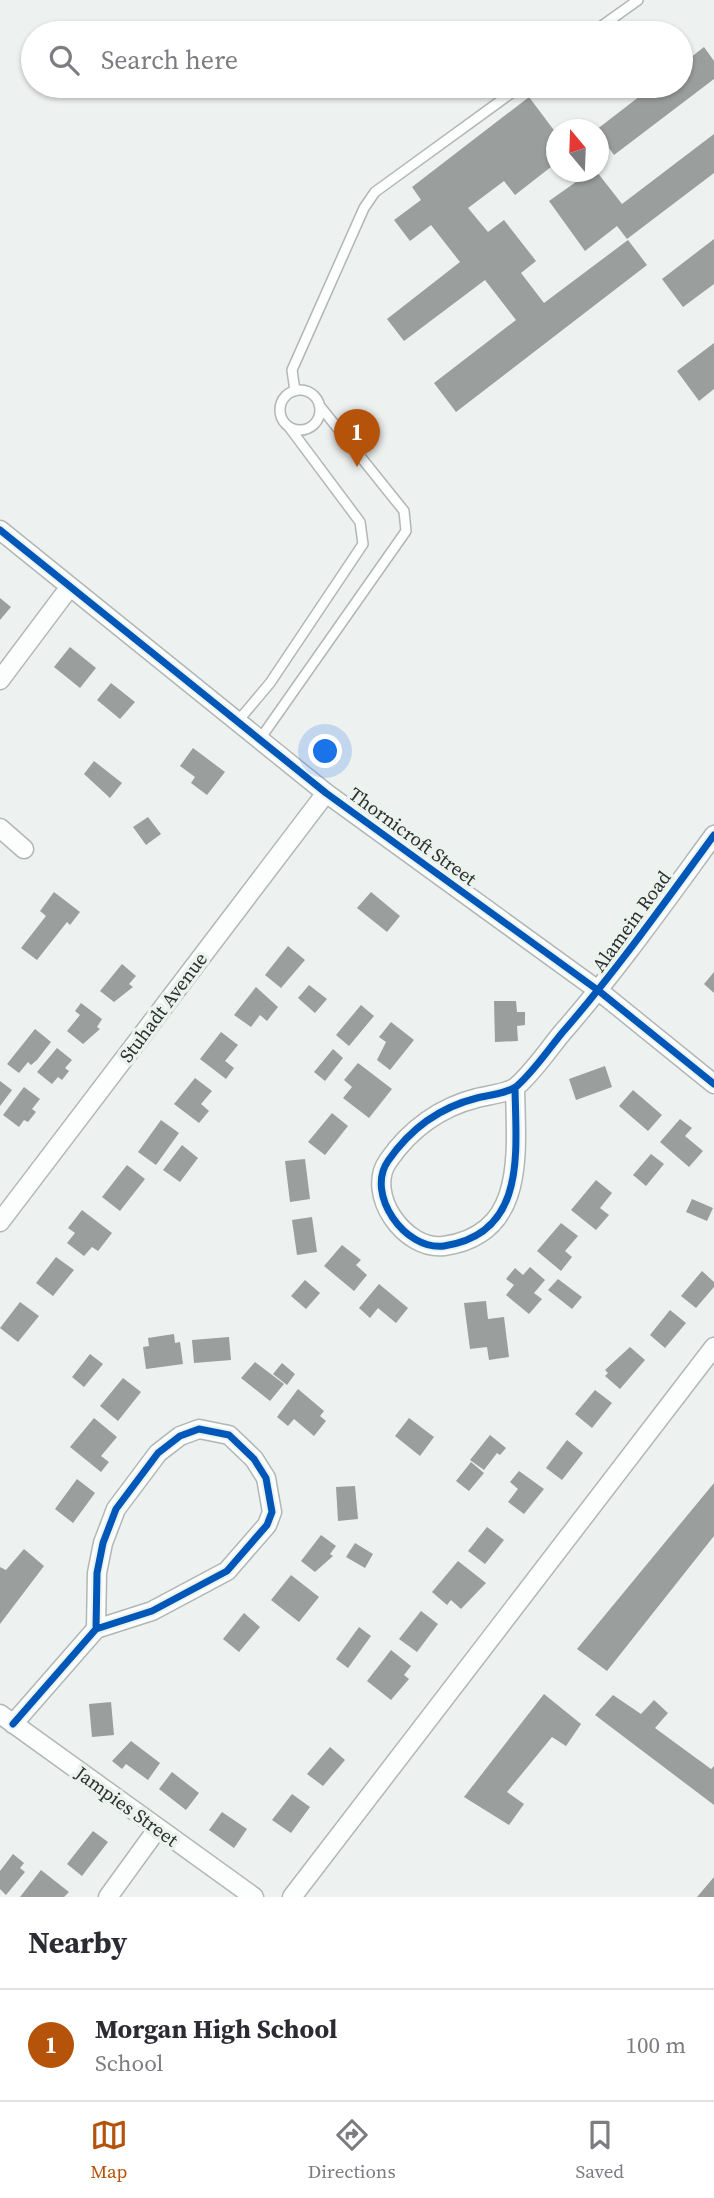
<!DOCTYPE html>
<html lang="en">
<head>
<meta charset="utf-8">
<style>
  body { margin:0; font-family:"Source Serif 4",serif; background:#f2f2f3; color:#2b2b33 }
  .compass { position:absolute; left:546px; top:119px; width:63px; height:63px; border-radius:50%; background:#fff; box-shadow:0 2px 5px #0004; rotate:341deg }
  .you { position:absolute; left:326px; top:752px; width:24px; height:24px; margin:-18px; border:5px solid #fff; border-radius:50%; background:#1a73e8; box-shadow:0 0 0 10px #1a73e833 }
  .badge { display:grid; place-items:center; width:46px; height:46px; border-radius:50%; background:#b45309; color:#fff; font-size:23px; font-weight:700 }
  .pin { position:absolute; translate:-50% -58px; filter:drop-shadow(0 2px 4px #0008) }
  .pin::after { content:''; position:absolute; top:37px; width:24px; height:21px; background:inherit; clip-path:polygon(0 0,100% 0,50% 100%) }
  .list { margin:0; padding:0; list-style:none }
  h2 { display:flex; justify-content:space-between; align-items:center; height:91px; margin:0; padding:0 28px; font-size:30px }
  h2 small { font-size:23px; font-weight:400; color:#7c7c81 }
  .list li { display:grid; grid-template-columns:46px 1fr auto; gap:21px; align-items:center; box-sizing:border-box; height:112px; padding:0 28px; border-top:2px solid #e1e1e2 }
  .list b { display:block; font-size:26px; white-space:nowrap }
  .list p { margin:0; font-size:23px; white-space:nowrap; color:#7c7c81 }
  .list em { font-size:23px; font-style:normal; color:#7c7c81 }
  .icon { flex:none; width:38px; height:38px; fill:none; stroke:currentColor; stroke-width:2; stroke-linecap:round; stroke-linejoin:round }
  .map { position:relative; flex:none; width:714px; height:1897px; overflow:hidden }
  .search { position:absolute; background:#fff; box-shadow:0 2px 5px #0004; left:21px; right:21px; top:21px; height:77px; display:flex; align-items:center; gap:18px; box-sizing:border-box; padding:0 24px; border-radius:38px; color:#7c7c81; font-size:26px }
  .sheet { height:203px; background:#fff }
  nav { display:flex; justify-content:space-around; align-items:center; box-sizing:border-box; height:98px; border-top:2px solid #e1e1e2; background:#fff; font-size:19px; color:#7c7c81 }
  nav a { display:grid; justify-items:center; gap:4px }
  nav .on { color:#b45309 }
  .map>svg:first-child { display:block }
</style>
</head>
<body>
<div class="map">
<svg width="714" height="1897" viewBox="0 0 714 1897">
  <rect width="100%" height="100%" fill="#edf1ef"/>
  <!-- building -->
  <path fill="#9a9e9c" d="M704,47l10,14v18l-100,76 -18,-25 57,-44h28v-21z
    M529,97l27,36v30l-41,32 -11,-14 -36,27 20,24 16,-12 32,41 -15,12 23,30 84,-63 19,25 -191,147 -22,-29 82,-63 -31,-40 -81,61 -17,-22 73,-57 -29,-37 -21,16 -16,-21 27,-20 -9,-13z
    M714,134v39l-87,66 -10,-13 -32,25 -36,-50 41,-29h7l25,32z
    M714,239v45l-31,23 -21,-28z
    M714,343v46l-15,12 -22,-30z
    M0,598l11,9 -11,13z
    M70,647l26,21 -16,20 -26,-21z
    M111,683l24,19 -15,17 -23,-19z
    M193,748l32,24 -18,23 -16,-12 4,-6 -15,-11z
    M94,761l28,22 -12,15 -26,-24z
    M148,817l13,17 -15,11 -13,-18z
    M54,892l26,20 -10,13 -3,-3 -30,38 -16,-12 25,-32 -6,-5z
    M371,892l29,24 -13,16 -30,-24z
    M288,946l17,14 -24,28 -16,-13z
    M122,964l14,12 -7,8 4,3 -19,15 -14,-11z
    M714,972v21l-10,-9z
    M309,985l18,14 -12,14 -17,-15z
    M256,987l22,20 -11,14 -7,-6 -9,12 -17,-12z
    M494,1001h22l1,11h8v13l-8,1 1,15 -23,1z
    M81,1003l21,16 -5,8 3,2 -17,15 -16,-13 13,-16 -5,-4z
    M361,1005l13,11 -25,30 -13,-11z
    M391,1022l23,18 -24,30 -13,-10 9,-18 -7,-5z
    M35,1029l16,13 -14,18 -6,5 -3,-3 -9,11 -12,-9z
    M221,1032l17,13 -13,16 9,7 -8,11 -26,-20z
    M57,1048l15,12 -7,8 4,3 -7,9 -4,-3 -6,7 -15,-12z
    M333,1049l10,9 -18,23 -11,-9z
    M358,1063l34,26 -23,29 -26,-20 9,-11 -8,-7z
    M605,1066l7,21 -36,13 -7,-21z
    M195,1078l17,13 -11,13 8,7 -10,12 -25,-19z
    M0,1081l12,9 -12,16z
    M24,1087l16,12 -8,10 4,3 -8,10 -4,-2 -5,7 -16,-12z
    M633,1090l29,25 -14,16 -29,-25z
    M332,1113l16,13 -23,29 -17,-13z
    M680,1119l12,9 -7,8 18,15 -14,16 -29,-25z
    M161,1120l18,13 -23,32 -18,-13z
    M182,1145l16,13 -18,24 -17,-12z
    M651,1154l13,10 -18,22 -13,-11z
    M305,1159l5,40 -20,3 -5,-41z
    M127,1165l18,14 -25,32 -18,-14z
    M596,1180l16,13 -12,15 9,7 -13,15 -25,-20z
    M692,1199l21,9 -6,13 -21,-9z
    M82,1210l30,23 -14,18 -6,-4 -8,9 -17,-13 8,-10 -7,-5z
    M312,1217l5,35 -20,3 -5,-35z
    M561,1223l17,13 -13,15 7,6 -11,14 -24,-20z
    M342,1245l19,15 -5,5 11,10 -13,16 -30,-25z
    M56,1257l18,13 -21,26 -17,-13z
    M530,1267l15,13 -11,13 8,6 -13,15 -23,-19 8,-10 -8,-6 9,-11 8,7z
    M702,1271l12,11v5l-18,21 -15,-12z
    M558,1279l24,18 -10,12 -24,-19z
    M305,1280l15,13 -14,16 -15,-13z
    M379,1284l29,24 -12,15 -18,-15 -8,10 -11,-10z
    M486,1301l2,18 16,-2 5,40 -20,3 -2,-13 -17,2 -6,-46z
    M20,1302l19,14 -21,26 -18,-14z
    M670,1310l16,13 -21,25 -15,-13z
    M174,1334l1,9 5,-1 3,22 -37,5 -3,-22 6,-1 -1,-8z
    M229,1337l2,23 -37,3 -2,-23z
    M630,1347l15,13 -25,29 -15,-13 3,-3 -3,-3z
    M90,1354l13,10 -19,23 -12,-10z
    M255,1362l29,22 -14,17 -29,-23z
    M282,1363l13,11 -8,11 -14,-11z
    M123,1378l18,14 -23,29 -18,-15z
    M298,1389l26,22 -4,5 6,5 -12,15 -20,-17 -6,7 -11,-9z
    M595,1390l17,13 -20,25 -17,-14z
    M94,1418l23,19 -16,19 8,6 -8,10 -31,-25z
    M409,1418l25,19 -14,19 -25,-20z
    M490,1435l16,13 -6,7 -3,-2 -13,17 -14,-10z
    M567,1440l16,13 -21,27 -16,-12z
    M471,1462l13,11 -15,18 -13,-10z
    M519,1471l25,18 -20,25 -16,-12 10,-13 -8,-7z
    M77,1479l18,14 -22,30 -18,-14z
    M714,1483v53l-107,135 -30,-22z
    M355,1486l3,33 -20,2 -2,-34z
    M487,1527l17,13 -19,24 -17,-13z
    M321,1535l15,11 -6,8 3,2 -18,16 -14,-11z
    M355,1543l18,11 -8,14 -19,-11z
    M24,1549l20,17 -44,58v-57l6,3z
    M458,1561l28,22 -25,26 -10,-9 -4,5 -15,-13z
    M291,1575l28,22 -20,25 -28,-22z
    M421,1611l17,13 -21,28 -18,-13z
    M244,1613l16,14 -21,25 -16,-13z
    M359,1627l12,9 -23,32 -12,-9z
    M391,1650l20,16 -7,9 5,4 -18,21 -24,-19z
    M544,1694l37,30 -15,22 -14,-9 -45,55 17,12 -15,21 -45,-28z
    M613,1695l28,19 13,-14 14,13 -13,15 56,41 3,-3v39l-119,-90z
    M111,1702l3,33 -22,2 -3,-33z
    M131,1741l29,22 -12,17 -22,-16 -4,5 -10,-8z
    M330,1747l15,13 -22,26 -16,-12z
    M172,1772l27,21 -13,17 -27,-21z
    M292,1794l18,13 -19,26 -19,-13z
    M222,1812l25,17 -13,19 -25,-18z
    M93,1831l15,11 -26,34 -15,-12z
    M13,1854l11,9 -4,5 5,4 -19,23 -6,-6v-18z
    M41,1870l28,22 -5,5h-44z
    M714,1877v20h-17z"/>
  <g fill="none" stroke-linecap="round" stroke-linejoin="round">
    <defs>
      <path id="service" d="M592,33l46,-33
        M280 410a20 20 0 1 1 40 0a20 20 0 1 1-40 0Z
        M295,391l-3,-21 72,-162 11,-16 146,-106
        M238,721l32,-38 93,-139 -3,-22 -71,-95
        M260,739l146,-208 -2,-20 -85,-106"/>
      <path id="minor" d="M0,530l326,263 273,198 115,93
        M0,680l69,-92
        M0,828l24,21
        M515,1088c1,64 12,146 -71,158 -39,5 -79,-52 -56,-85 22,-32 53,-54 89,-63 12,-3 32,-5 40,-12 17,-15 31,-36 45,-53 55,-63 103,-131 152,-198
        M0,1222l326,-429
        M0,1714l254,183
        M13,1724l83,-95 1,-56 6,-30 13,-34 42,-56 22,-17 19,-7 30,6 25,24 12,19 6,34 -5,13 -40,46 -75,40 -56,18
        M108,1897l50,-69
        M292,1897l422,-550"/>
    </defs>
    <!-- service casing -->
    <use href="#service" stroke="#b2b6b4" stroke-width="12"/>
    <!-- minor casing -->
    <use href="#minor" stroke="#b2b6b4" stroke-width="21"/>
    <!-- service -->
    <use href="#service" stroke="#fcfdfd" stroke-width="9"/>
    <!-- minor -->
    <use href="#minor" stroke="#fcfdfd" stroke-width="18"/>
    <defs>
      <path id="cycleway" d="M0,530l326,263 273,198 115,93
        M515,1088c1,64 12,146 -71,158 -39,5 -79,-52 -56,-85 22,-32 53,-54 89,-63 12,-3 32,-5 40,-12 17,-15 31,-36 45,-53 55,-63 103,-131 152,-198
        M13,1724l83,-95 1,-56 6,-30 13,-34 42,-56 22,-17 19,-7 30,6 25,24 12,19 6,34 -5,13 -40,46 -75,40 -56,18"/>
    </defs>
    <!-- cycleway casing -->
    <use href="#cycleway" stroke="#ebf3ef" stroke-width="11"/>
    <!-- cycleway -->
    <use href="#cycleway" stroke="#0057b8" stroke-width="7"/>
  </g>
  <g text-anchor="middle" stroke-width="7" stroke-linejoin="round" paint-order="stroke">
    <!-- street labels -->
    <g font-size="19" fill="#2d302e" stroke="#ebf3ef">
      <text transform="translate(413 836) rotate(36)" y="7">Thornicroft Street</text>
      <text transform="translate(631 921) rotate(-54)" y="7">Alamein Road</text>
      <text transform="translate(163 1007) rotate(-53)" y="7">Stuhadt Avenue</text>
      <text transform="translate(127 1806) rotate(36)" y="7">Jampies Street</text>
    </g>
  </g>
</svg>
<svg class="compass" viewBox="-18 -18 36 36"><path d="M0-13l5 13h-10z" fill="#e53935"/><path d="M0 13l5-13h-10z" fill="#7c7c81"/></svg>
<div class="you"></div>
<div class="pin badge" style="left:357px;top:467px">1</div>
<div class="search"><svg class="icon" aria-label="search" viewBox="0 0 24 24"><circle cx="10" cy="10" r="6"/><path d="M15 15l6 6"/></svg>Search here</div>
</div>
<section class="sheet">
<h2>Nearby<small></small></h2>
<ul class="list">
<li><span class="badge">1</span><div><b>Morgan High School</b><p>School</p></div><em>100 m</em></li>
</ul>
</section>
<nav>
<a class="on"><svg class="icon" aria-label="map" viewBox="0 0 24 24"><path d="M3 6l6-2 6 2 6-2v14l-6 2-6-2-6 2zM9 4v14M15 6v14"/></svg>Map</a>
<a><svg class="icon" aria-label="directions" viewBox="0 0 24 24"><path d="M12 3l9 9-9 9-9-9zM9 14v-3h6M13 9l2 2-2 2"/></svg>Directions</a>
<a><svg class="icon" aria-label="saved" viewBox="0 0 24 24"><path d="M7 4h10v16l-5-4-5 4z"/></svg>Saved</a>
</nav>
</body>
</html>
